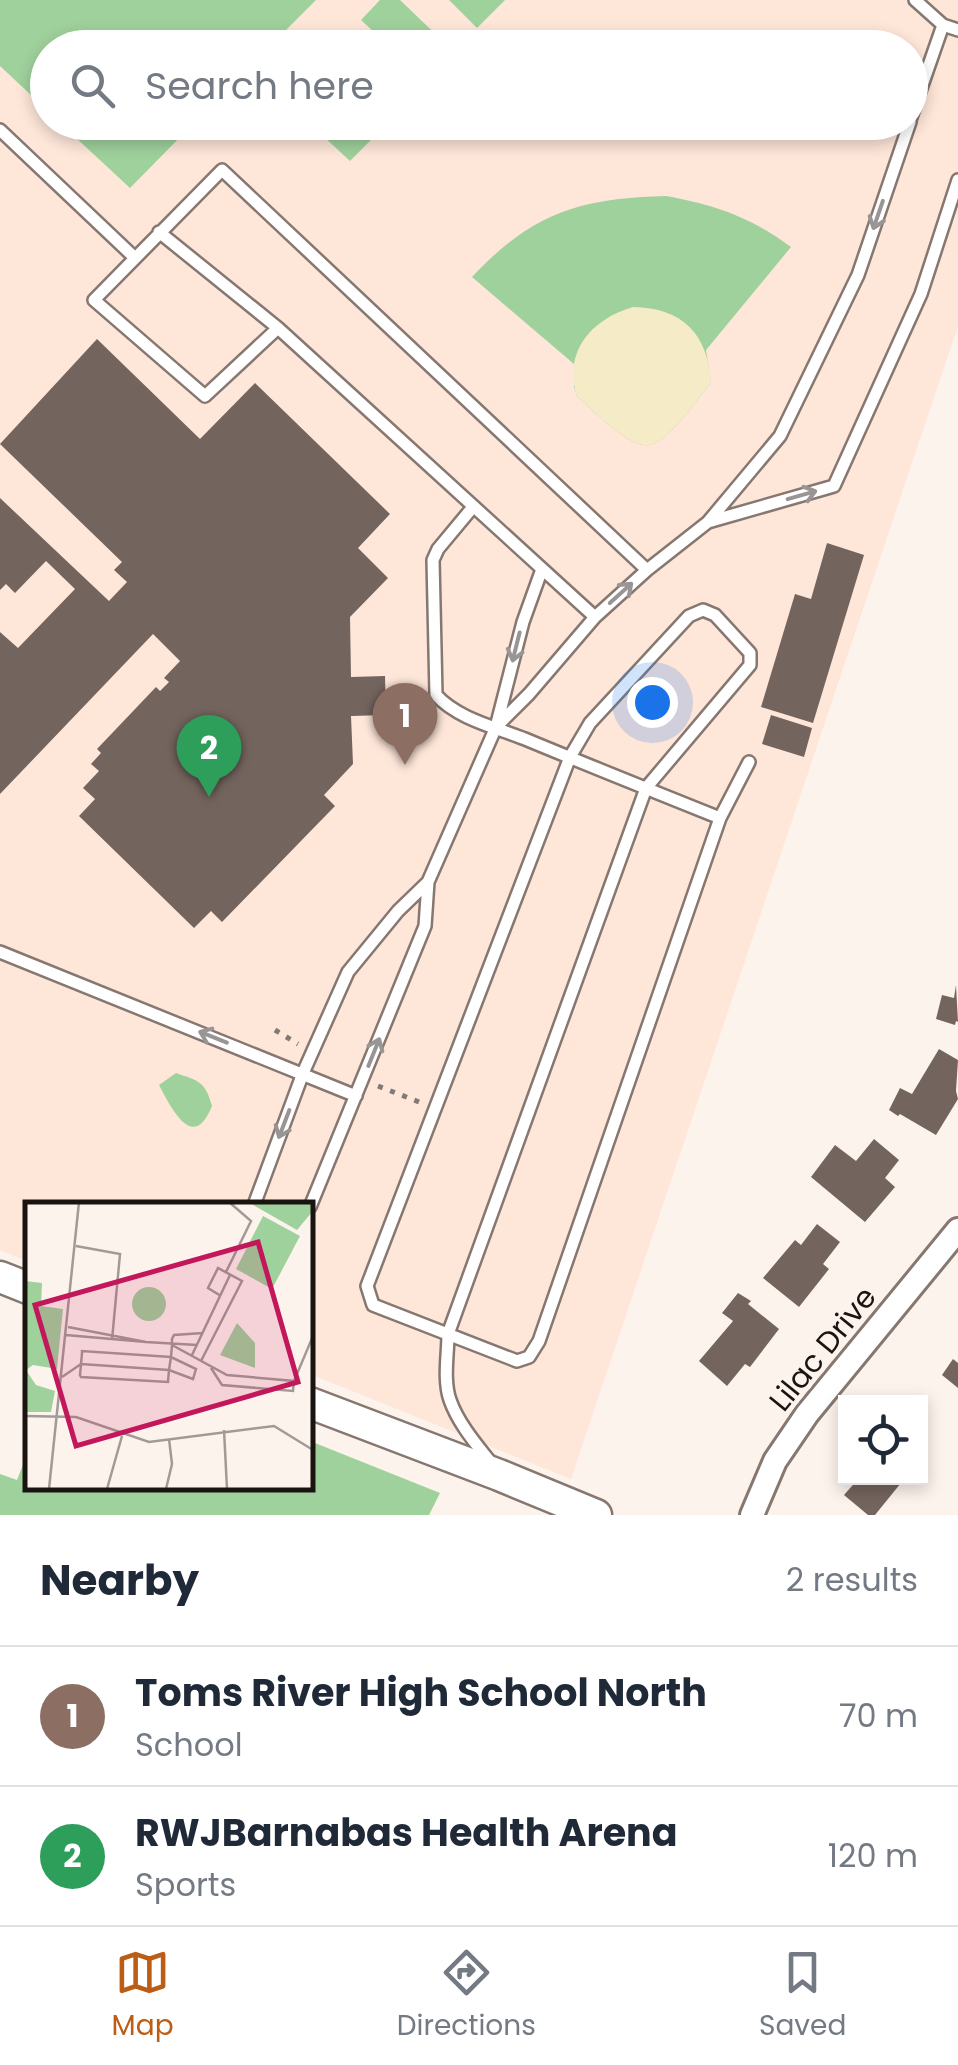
<!DOCTYPE html>
<html lang="en">
<head>
<meta charset="utf-8">
<style>
  body { margin:0; font-family:Poppins,sans-serif; background:#f6f6f7; color:#1f2937 }
  .controls { position:absolute; right:30px; bottom:30px; display:grid; overflow:hidden; border-radius:0px; box-shadow:0 5px 15px #0003 }
  .controls button { width:90px; height:90px; display:grid; place-items:center; padding:0; border:0; border-bottom:2px solid #e0e1e3; background:#fff; color:#1f2937; font:50px sans-serif }
  .you { position:absolute; left:652px; top:702px; width:35px; height:35px; margin:-25px; border:8px solid #fff; border-radius:50%; background:#1a73e8; box-shadow:0 0 0 15px #1a73e833 }
  .badge { display:grid; place-items:center; width:65px; height:65px; border-radius:50%; background:#bc5d15; color:#fff; font-size:32px; font-weight:700 }
  .pin { position:absolute; translate:-50% -82px; filter:drop-shadow(0 2px 5px #0008) }
  .pin::after { content:''; position:absolute; top:52px; width:35px; height:30px; background:inherit; clip-path:polygon(0 0,100% 0,50% 100%) }
  .list { margin:0; padding:0; list-style:none }
  h2 { display:flex; justify-content:space-between; align-items:center; height:130px; margin:0; padding:0 40px; font-size:42px }
  h2 small { font-size:32px; font-weight:400; color:#747a83 }
  .list li { display:grid; grid-template-columns:65px 1fr auto; gap:30px; align-items:center; box-sizing:border-box; height:140px; padding:0 40px; border-top:2px solid #e0e1e3 }
  .list b { display:block; font-size:38px; white-space:nowrap }
  .list p { margin:0; font-size:32px; white-space:nowrap; color:#747a83 }
  .list em { font-size:32px; font-style:normal; color:#747a83 }
  .icon { flex:none; width:55px; height:55px; fill:none; stroke:currentColor; stroke-width:2; stroke-linecap:round; stroke-linejoin:round }
  .map { position:relative; flex:none; width:958px; height:1515px; overflow:hidden }
  .search { position:absolute; background:#fff; box-shadow:0 5px 15px #0003; left:30px; right:30px; top:30px; height:110px; display:flex; align-items:center; gap:25px; box-sizing:border-box; padding:0 35px; border-radius:55px; color:#747a83; font-size:38px }
  .sheet { height:410px; background:#fff }
  nav { display:flex; justify-content:space-around; align-items:center; box-sizing:border-box; height:140px; border-top:2px solid #e0e1e3; background:#fff; font-size:28px; color:#747a83 }
  nav a { display:grid; justify-items:center; gap:5px }
  nav .on { color:#bc5d15 }
  .map>svg:first-child { display:block }
</style>
</head>
<body>
<div class="map">
<svg width="958" height="1515" viewBox="0 0 958 1515">
  <rect width="100%" height="100%" fill="#fdf3ed"/>
  <!-- built -->
  <path fill="#fee6d9" fill-rule="evenodd" d="M0,0h958v326l-387,1153 -261,-105v-169h-282l-1,56 -27,-11zM48,48h862v74h-862z"/>
  <!-- green -->
  <path fill="#9fd19c" d="M0,0h316l-47,47 -221,1 -1,62 -47,-44z
    M380,0h20l49,47h-59l-29,-27z
    M449,0h56l-28,28z
    M60,123h134l-64,65z
    M309,123h60l10,9 -29,29z
    M666,196c50,9 84,21 125,51l-85,103 5,33c-13,15 -42,59 -62,62 -19,4 -57,-36 -72,-49l-3,-9v-23l-102,-87c60,-64 108,-79 194,-81z
    M176,1073c23,8 29,8 36,33 -19,47 -40,3 -53,-21z
    M310,1441l130,52 -11,22h-429v-41l17,6 10,-26 1,34h282z"/>
  <!-- sand -->
  <path fill="#f5ebc6" d="M633,307c49,1 75,26 78,76 -13,15 -42,59 -62,62 -19,4 -57,-36 -72,-49 -14,-45 15,-77 56,-89z"/>
  <!-- building -->
  <path fill="#74645e" d="M97,339l103,100 55,-56 135,131 -32,34 30,30 -38,39 1,60 34,-1 1,39 -35,1 2,48 -29,31 11,11 -113,116 -11,-11 -17,17 -115,-112 16,-17 -12,-11 16,-17 -8,-7 10,-11 -4,-4 59,-62 4,4 9,-9 -5,-4 16,-17 -27,-27 -153,160v-162l18,16 57,-59 -29,-28 -31,32 -9,-9 -6,6v-92l109,103 18,-19 -13,-12 8,-8 -122,-118z
    M827,543l37,12 -51,168 -52,-16 34,-113 16,5z
    M771,715l41,13 -8,29 -42,-13z
    M956,985l2,37 -2,-1 -1,4 -19,-6 6,-24 12,3z
    M939,1049l19,11 -2,31 2,8 -22,36 -36,-21 -2,2 -9,-6 11,-22 12,6z
    M874,1139l25,21 -14,18 10,9 -30,35 -54,-45 24,-32 21,16z
    M817,1224l23,18 -17,22 6,5 -30,38 -36,-29 32,-38 6,5z
    M738,1293l13,8 -3,3 31,25 -29,38 -5,-3 -18,22 -28,-25 34,-40 -11,-8z
    M953,1359l5,4v25l-16,-13z
    M859,1478h46l-30,37h-7l-24,-20z"/>
  <g fill="none" stroke-linecap="round" stroke-linejoin="round">
    <defs>
      <path id="lane" d="M915,0l28,25
        M910,120l33,-95 15,5
        M0,130l134,127
        M159,232l119,96 317,289
        M278,328l-73,68 -111,-96 128,-130 425,400
        M473,507l-35,42 -5,11 3,135c22,24 59,32 89,44 65,27 130,53 195,79l-181,523 -10,16 -12,4 -144,-56 -6,-19 203,-529 20,-34 99,-107 14,-6 12,5 35,38v12l-104,123 -198,546c0,20 -5,46 2,66 8,23 26,44 41,63
        M708,522l126,-36 87,-192 37,-114
        M496,727l33,-33 66,-77 52,-47 61,-48 72,-86 78,-161 52,-153
        M720,818l29,-56
        M428,882l68,-155 27,-105 19,-53
        M0,952l356,144
        M254,1205l49,-132 45,-101 50,-61 30,-29 -3,44 -115,281"/>
      <path id="street" d="M752,1515l23,-54 32,-47 151,-184"/>
      <path id="secondary" d="M0,1277l28,11
        M310,1403l189,72 97,40"/>
    </defs>
    <!-- lane casing -->
    <use href="#lane" stroke="#867870" stroke-width="16"/>
    <!-- street casing -->
    <use href="#street" stroke="#867870" stroke-width="28"/>
    <!-- secondary casing -->
    <use href="#secondary" stroke="#867870" stroke-width="35"/>
    <!-- path -->
    <path stroke="#817975" stroke-width="5" stroke-dasharray="5 8" stroke-linecap="butt" d="M275,1030l23,14
      M378,1086l41,16"/>
    <!-- lane -->
    <use href="#lane" stroke="#fff" stroke-width="11"/>
    <!-- street -->
    <use href="#street" stroke="#fff" stroke-width="22"/>
    <!-- secondary -->
    <use href="#secondary" stroke="#fff" stroke-width="30"/>
  </g>
  <!-- one-way arrows -->
  <defs><path id="oneway-shaft" d="M-6 0H5M1.5-3L5.5 0L1.5 3" fill="none" stroke-width="1.6" stroke-linecap="round" stroke-linejoin="round" transform="scale(2.5)"/></defs>
  <g stroke="#989594">
    <use href="#oneway-shaft" transform="translate(878 215) rotate(109)"/>
    <use href="#oneway-shaft" transform="translate(802 495) rotate(-16)"/>
    <use href="#oneway-shaft" transform="translate(621 593) rotate(-42)"/>
    <use href="#oneway-shaft" transform="translate(516 647) rotate(104)"/>
    <use href="#oneway-shaft" transform="translate(213 1037) rotate(-158)"/>
    <use href="#oneway-shaft" transform="translate(374 1052) rotate(-68)"/>
    <use href="#oneway-shaft" transform="translate(284 1124) rotate(111)"/>
  </g>
  <g text-anchor="middle" stroke-width="9" stroke-linejoin="round" paint-order="stroke">
    <!-- street labels -->
    <g font-size="30" fill="#1a1411" stroke="#fdf3ed">
      <text transform="translate(823 1349) rotate(-51)" y="10">Lilac Drive</text>
    </g>
  </g>
  <!-- overview -->
  <g transform="translate(25 1202)">
    <rect width="288" height="288" fill="#fdf3ed"/>
    <path d="M223,0h64v10l-15,18zM238,14l37,20 -28,53 -36,-20zM0,79l17,2 -1,23 22,3 -6,60 -24,-4 -7,5 10,15 19,6 -4,21h-26zM107 102a17 17 0 1 1 34 0a17 17 0 1 1-34 0ZM212,121l18,20v25l-35,-13z" fill="#9fd19c"/>
    <path fill="none" stroke="#a29a95" stroke-width="2.5" d="M51,44l44,8 -8,86M201,70l25,-51 -22,-19M41,133l80,7 -78,-15M121,140l51,3M147,143l55,30 67,6 -1,10 -71,-6 -11,-17M167,153l38,-80M176,159l41,-80 -24,-13 -10,20 13,8M37,175l19,-13 88,6 24,9 3,-10 -25,-12 -89,-6v2l-2,22 1,2 87,5 1,-12 2,-13 1,-12v-6l2,-4 29,-2M269,179l19,-45M0,214l51,1 73,25 125,-16 39,24M199,228l3,59M24,287l30,-287M82,287l15,-53M141,287l6,-25 -3,-25"/>
    <path fill="#c2185b" fill-opacity="0.15" stroke="#c2185b" stroke-width="5" d="M233,40l40,140 -222,64 -41,-141z"/>
    <rect width="288" height="288" fill="none" stroke="#1a1411" stroke-width="5"/>
  </g>
</svg>
<div class="controls">
<button><svg class="icon" aria-label="locate" viewBox="0 0 24 24"><circle cx="12" cy="12" r="6"/><path d="M12 2v4M12 18v4M2 12h4M18 12h4"/></svg></button>
</div>
<div class="you"></div>
<div class="pin badge" style="left:405px;top:765px;background:#8d6e63">1</div>
<div class="pin badge" style="left:209px;top:797px;background:#2e9e5b">2</div>
<div class="search"><svg class="icon" aria-label="search" viewBox="0 0 24 24"><circle cx="10" cy="10" r="6"/><path d="M15 15l6 6"/></svg>Search here</div>
</div>
<section class="sheet">
<h2>Nearby<small>2 results</small></h2>
<ul class="list">
<li><span class="badge" style="background:#8d6e63">1</span><div><b>Toms River High School North</b><p>School</p></div><em>70 m</em></li>
<li><span class="badge" style="background:#2e9e5b">2</span><div><b>RWJBarnabas Health Arena</b><p>Sports</p></div><em>120 m</em></li>
</ul>
</section>
<nav>
<a class="on"><svg class="icon" aria-label="map" viewBox="0 0 24 24"><path d="M3 6l6-2 6 2 6-2v14l-6 2-6-2-6 2zM9 4v14M15 6v14"/></svg>Map</a>
<a><svg class="icon" aria-label="directions" viewBox="0 0 24 24"><path d="M12 3l9 9-9 9-9-9zM9 14v-3h6M13 9l2 2-2 2"/></svg>Directions</a>
<a><svg class="icon" aria-label="saved" viewBox="0 0 24 24"><path d="M7 4h10v16l-5-4-5 4z"/></svg>Saved</a>
</nav>
</body>
</html>
